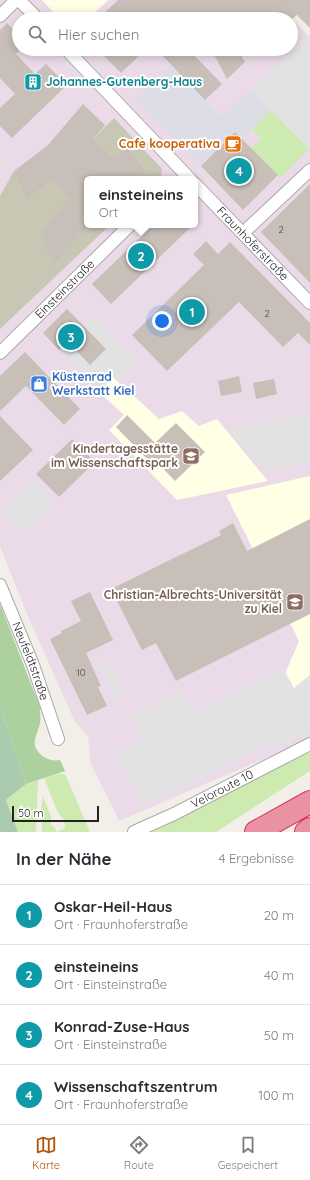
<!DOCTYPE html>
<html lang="de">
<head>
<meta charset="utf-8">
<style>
  body { margin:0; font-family:Quicksand,sans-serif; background:#f7f7f7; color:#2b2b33 }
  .scale { position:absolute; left:12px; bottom:10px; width:87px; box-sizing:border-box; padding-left:4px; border:2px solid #222; border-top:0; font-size:11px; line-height:14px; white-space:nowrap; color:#222; -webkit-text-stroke:3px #fff; paint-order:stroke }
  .you { position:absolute; left:162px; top:321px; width:14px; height:14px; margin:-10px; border:3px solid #fff; border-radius:50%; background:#1a73e8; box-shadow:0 0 0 6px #1a73e833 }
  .badge { display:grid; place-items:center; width:26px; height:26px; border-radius:50%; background:#b45309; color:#fff; font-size:13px; font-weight:700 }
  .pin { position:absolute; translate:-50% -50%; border:2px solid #fff; box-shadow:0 1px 4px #0006 }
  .popup { position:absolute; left:84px; top:176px; width:114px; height:52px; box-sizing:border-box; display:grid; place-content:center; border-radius:6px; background:#fff; filter:drop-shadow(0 1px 3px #0005); font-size:13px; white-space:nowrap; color:#7c7c81 }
  .popup b { font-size:15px; color:#2b2b33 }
  .popup::after { content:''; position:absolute; left:50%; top:100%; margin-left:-8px; border:8px solid transparent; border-top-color:#fff }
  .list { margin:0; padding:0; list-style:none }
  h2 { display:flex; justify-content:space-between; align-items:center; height:52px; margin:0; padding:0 16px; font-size:17px }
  h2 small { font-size:13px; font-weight:400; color:#7c7c81 }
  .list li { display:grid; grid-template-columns:26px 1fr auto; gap:12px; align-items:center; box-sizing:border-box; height:60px; padding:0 16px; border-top:1px solid #e1e1e2 }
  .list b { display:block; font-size:15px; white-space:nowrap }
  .list p { margin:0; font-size:13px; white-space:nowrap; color:#7c7c81 }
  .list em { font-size:13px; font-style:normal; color:#7c7c81 }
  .icon { flex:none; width:22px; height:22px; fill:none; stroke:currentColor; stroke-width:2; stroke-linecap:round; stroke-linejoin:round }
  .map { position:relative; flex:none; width:310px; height:832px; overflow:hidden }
  .search { position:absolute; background:#fff; box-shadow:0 2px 10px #0003; left:12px; right:12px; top:12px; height:44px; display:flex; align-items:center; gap:10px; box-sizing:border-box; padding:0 14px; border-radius:22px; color:#7c7c81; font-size:15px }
  .sheet { height:292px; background:#fff }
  nav { display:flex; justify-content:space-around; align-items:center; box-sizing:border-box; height:56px; border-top:1px solid #e1e1e2; background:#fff; font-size:11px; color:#7c7c81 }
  nav a { display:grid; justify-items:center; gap:2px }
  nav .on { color:#b45309 }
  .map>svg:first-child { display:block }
</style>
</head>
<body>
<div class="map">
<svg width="310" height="832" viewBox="0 0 310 832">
  <rect width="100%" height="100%" fill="#f2efe9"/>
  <!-- industrial -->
  <path fill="#ebdbe8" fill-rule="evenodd" d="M0,0h42l18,19h-41v30h272v-30h-203l20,-19h166l36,37v439l-83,19 73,146 -15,33 25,46v19l-191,82 -28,-57 -3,-28 -13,-14 -49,-110 -26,-66zM87,179h108v46h-108z"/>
  <!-- education -->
  <path fill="#ffffe5" d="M42,0h66l-20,19h-28z
    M113,377l46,42 23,-8 17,15 18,-7 51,62 -91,19 -68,-70 15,-15 -25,-23z
    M310,476v244l-25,-46 14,-33 -73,-146z"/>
  <!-- construction -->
  <path fill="#c7c7b4" d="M114,118l48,51 -1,8 -3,2h-20l9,-7 -19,-24 -14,11 -21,-20z
    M14,171l12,29 26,-20 17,19 -14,65 33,-39h22l-110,104v-133z"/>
  <!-- grass -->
  <path fill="#cdebb0" d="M271,110l38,39 -29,29 -29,-30 10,-9 -9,-10z
    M310,750v21l-94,61h-73l67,-29z
    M58,774h7l1,2 24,56h-48l-1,-24 2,-12 8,20v9l3,2 3,5 8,-4 -1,-8 -6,-7 -14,-35z
    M38,780l-2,52h-18l-12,-32 20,-16z"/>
  <!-- forest -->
  <path fill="#add19e" d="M0,604l40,103c0,5 1,11 0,16 -3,14 -12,22 4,34 5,3 10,4 16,3l5,11 -39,13 -26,-76z"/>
  <!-- cemetery -->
  <path fill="#aacbaf" d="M0,708l26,76 -20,16 12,32h-18z"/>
  <!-- parking -->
  <path fill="#e2e2e2" d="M307,36l3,4 -1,109 -57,-59z
    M94,317l45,46 -20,20 -6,-6 -14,15 -40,-42z
    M310,413v48l-46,10 -35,-41z
    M34,481l21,21 -32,29 -20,-20z
    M108,663l16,34 -7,3 -16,-34z
    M283,668l11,20 16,-13v57l-28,14 -23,2 -116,58 -29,-54 28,-14 -11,-21 50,-25 12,22z"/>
  <!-- plaza -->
  <path fill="#dddde8" d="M171,65l51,52 30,-27 19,20 -29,29 -7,-7 -34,34 -66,-67z"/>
  <!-- building -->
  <path fill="#c7bfb8" d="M118,0h192v28l-13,-13 -5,4h-194z
    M7,23l12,13v15l-3,3 19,20 11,-10 21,21 -55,53 -12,-12v-18l15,-14 -15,-16v-48z
    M97,49h49l-25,24z
    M156,49h32l34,35 -17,16z
    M211,49h26l8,13 -18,17z
    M83,104l22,21 -12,14 21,20 14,-11 19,24 -9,7h-51v48l-33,38 -14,-32 29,-34 -17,-19 -26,20 -12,-29 34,-26z
    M235,132l43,43 -35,35 -42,-44z
    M310,184v99l-49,-51z
    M153,225h40l-82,79 -19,-20z
    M206,241l12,13 12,-12 80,81v22l-12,-12 -15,14 -44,-45 -72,69 -35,-36 72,-70 -11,-11z
    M67,309l39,40 -16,16 -23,-24 -8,9 -16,-17z
    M25,352l55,57 -16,16 -38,-39 -26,25v-35z
    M239,376l3,16 -21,4 -3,-15z
    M274,379l3,15 -21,5 -3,-16z
    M127,415l28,28 21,-20 29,29 -30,29 -23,-24 -3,4 -33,-34z
    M0,416l33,34 -33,31z
    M72,439l23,23 -36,35 -23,-23z
    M310,519v95l-134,67 -20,-38 -14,7 -31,-61 110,-54 -2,-4 14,-8 14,28z
    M90,592l23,48 -27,13 15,33 -3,1 9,19 -20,9 -37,-76 12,-6 -1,-2 20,-10 -10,-20z"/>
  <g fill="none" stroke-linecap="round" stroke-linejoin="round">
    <defs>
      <g id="street">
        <path d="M19,0l19,19"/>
        <path d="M0,16l16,-16"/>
        <path d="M66,49l124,130"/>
        <path id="s1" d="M195,184l115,119"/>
        <path d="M243,233l67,-63"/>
        <path id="s2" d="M0,353l130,-128"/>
        <path id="s3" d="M0,585l33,80 25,74"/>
        <path id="s4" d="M134,832l40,-18 136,-70"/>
      </g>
      <path id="highway" d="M256,832l54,-30
        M306,832l4,-3"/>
    </defs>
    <!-- street casing -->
    <use href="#street" stroke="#a9a9a9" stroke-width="14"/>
    <!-- highway casing -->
    <use href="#highway" stroke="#dc2a67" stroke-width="24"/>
    <!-- street -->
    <use href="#street" stroke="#fff" stroke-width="12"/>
    <!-- highway -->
    <use href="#highway" stroke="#e892a2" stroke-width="22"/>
  </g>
  <!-- icons -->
  <defs>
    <symbol id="building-square" viewBox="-11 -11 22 22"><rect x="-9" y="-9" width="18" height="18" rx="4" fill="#0f9aa8" stroke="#fff"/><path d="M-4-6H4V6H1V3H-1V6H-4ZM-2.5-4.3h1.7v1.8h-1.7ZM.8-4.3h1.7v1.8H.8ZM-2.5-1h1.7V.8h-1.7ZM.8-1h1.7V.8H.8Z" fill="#fff"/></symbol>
    <symbol id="cafe-square" viewBox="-11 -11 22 22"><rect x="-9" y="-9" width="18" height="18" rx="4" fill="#e8710a" stroke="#fff"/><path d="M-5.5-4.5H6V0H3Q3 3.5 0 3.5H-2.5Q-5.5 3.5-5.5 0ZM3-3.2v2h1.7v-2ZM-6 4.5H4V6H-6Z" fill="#fff"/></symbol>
    <symbol id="shop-square" viewBox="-11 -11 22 22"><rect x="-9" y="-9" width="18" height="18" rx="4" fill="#3f7fe0" stroke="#fff"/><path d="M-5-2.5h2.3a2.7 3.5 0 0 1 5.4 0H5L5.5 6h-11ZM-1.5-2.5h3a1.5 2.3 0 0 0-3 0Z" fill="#fff"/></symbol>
    <symbol id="school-square" viewBox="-11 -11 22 22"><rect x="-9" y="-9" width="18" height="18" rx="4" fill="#8d6e63" stroke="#fff"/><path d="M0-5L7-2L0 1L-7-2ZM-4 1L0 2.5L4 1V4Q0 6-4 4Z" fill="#fff"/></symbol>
    <symbol id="university-square" viewBox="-11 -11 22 22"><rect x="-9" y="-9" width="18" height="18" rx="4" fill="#8d6e63" stroke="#fff"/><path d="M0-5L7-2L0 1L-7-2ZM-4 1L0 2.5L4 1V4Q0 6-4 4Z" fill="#fff"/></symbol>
  </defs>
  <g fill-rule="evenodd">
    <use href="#building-square" x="23" y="72" width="20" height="20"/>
    <use href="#cafe-square" x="223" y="134" width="20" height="20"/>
    <use href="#shop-square" x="29" y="374" width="20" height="20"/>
    <use href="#school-square" x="181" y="446" width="20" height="20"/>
    <use href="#university-square" x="285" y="592" width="20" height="20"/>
  </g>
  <g text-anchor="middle" stroke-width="4" stroke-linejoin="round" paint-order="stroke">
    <!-- number labels -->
    <g font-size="10" fill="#4b4948">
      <text x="281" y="233">2</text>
      <text x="267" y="317">2</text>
      <text x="81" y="676">10</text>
    </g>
    <!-- culture labels -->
    <g font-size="12" font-weight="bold" fill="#0d838f" stroke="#fff" text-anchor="start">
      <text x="46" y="86">Johannes-Gutenberg-Haus</text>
    </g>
    <!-- food labels -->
    <g font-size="12" font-weight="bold" fill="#c56008" stroke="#fff" text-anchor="end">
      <text x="220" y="148">Cafe kooperativa</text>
    </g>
    <!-- street labels -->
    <g font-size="12" fill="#222" stroke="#fff">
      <text dy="4" stroke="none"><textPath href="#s1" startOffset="83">Fraunhoferstraße</textPath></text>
      <text dy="4" stroke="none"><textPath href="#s2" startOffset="91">Einsteinstraße</textPath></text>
      <text dy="4" stroke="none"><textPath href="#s3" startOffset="82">Neufeldtstraße</textPath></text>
      <text dy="4" stroke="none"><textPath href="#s4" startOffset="98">Veloroute 10</textPath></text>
    </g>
    <!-- shop labels -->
    <g font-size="12" font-weight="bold" fill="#366cbe" stroke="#fff" text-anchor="start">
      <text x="52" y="381">Küstenrad<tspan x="52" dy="14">Werkstatt Kiel</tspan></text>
    </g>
    <!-- education labels -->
    <g font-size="12" font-weight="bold" fill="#785e54" stroke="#fff" text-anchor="end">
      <text x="178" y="453">Kindertagesstätte<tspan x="178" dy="14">im Wissenschaftspark</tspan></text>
      <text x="282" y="599">Christian-Albrechts-Universität<tspan x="282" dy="14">zu Kiel</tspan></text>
    </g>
  </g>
</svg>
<div class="scale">50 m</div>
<div class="you"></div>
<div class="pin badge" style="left:192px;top:312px;background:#0f9aa8">1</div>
<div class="pin badge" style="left:141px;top:256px;background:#0f9aa8">2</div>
<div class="popup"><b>einsteineins</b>Ort</div>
<div class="pin badge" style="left:71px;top:337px;background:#0f9aa8">3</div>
<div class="pin badge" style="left:239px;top:171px;background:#0f9aa8">4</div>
<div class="search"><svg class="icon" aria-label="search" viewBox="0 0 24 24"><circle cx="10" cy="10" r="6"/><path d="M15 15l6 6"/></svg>Hier suchen</div>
</div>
<section class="sheet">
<h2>In der Nähe<small>4 Ergebnisse</small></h2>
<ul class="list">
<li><span class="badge" style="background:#0f9aa8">1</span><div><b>Oskar-Heil-Haus</b><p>Ort · Fraunhoferstraße</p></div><em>20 m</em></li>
<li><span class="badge" style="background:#0f9aa8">2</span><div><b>einsteineins</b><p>Ort · Einsteinstraße</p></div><em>40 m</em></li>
<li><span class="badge" style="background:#0f9aa8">3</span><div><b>Konrad-Zuse-Haus</b><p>Ort · Einsteinstraße</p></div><em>50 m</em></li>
<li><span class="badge" style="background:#0f9aa8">4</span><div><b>Wissenschaftszentrum</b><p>Ort · Fraunhoferstraße</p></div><em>100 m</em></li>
</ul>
</section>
<nav>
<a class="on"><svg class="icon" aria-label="map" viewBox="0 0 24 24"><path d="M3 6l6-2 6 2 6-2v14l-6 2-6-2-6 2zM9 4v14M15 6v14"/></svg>Karte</a>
<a><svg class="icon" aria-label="directions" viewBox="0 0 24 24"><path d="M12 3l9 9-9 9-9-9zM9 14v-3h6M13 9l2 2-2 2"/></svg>Route</a>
<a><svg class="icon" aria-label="saved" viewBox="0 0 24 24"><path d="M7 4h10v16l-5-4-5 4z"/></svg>Gespeichert</a>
</nav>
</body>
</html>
